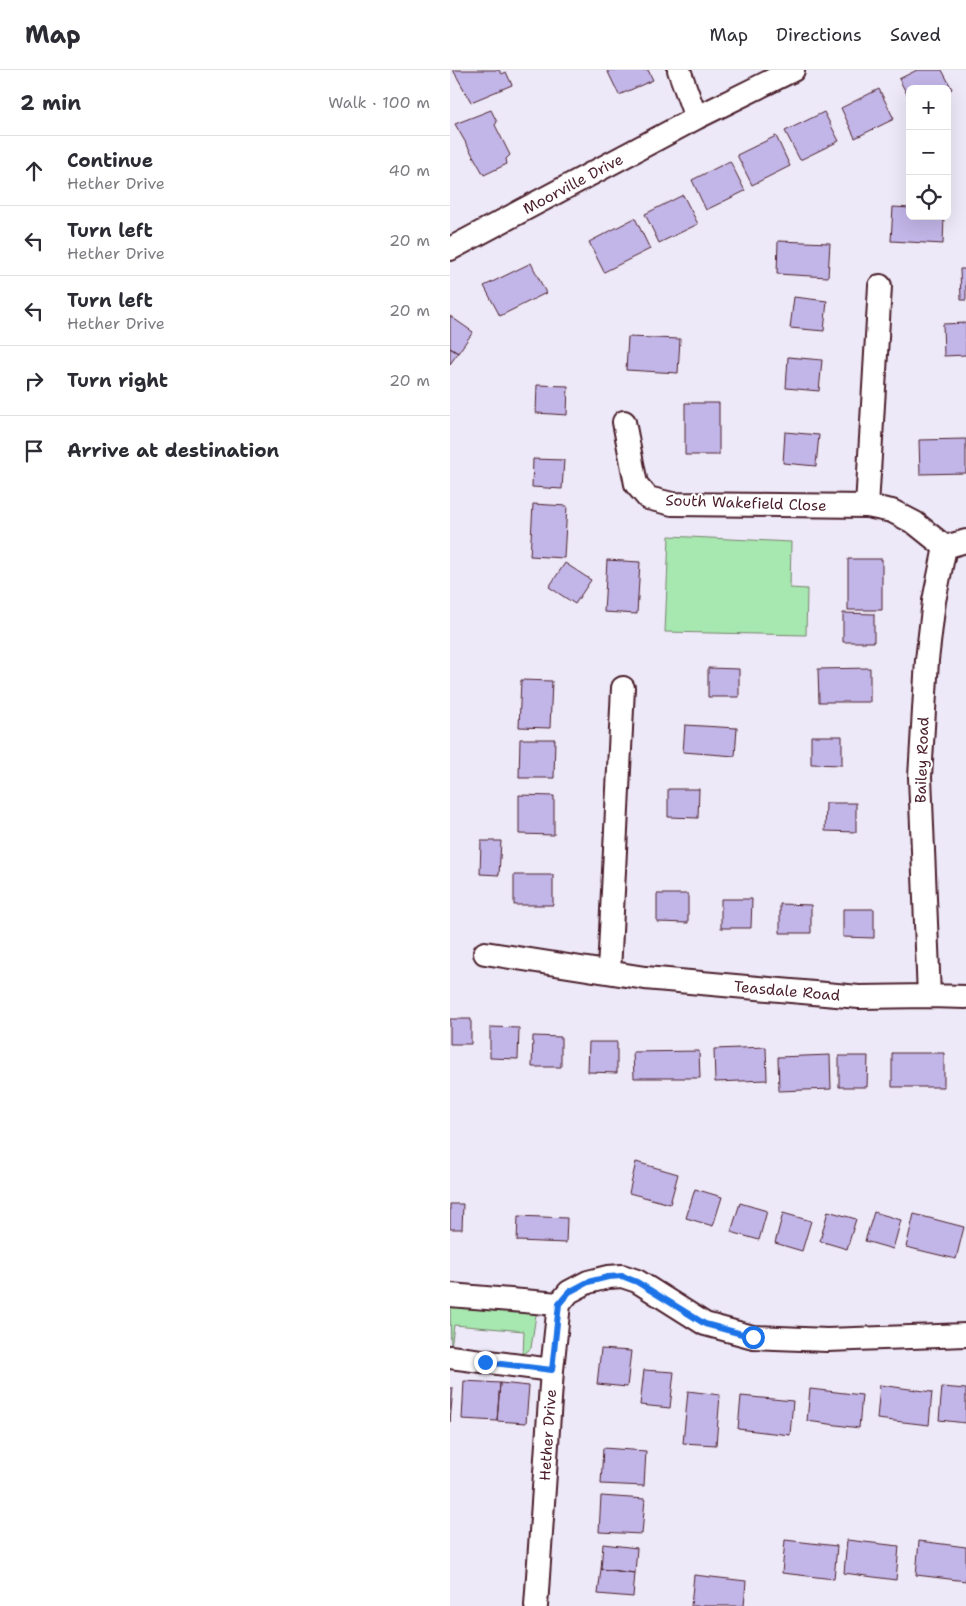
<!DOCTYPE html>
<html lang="en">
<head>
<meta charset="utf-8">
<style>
  body { margin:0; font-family:"Shantell Sans",sans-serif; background:#f2f2f3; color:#2b2b33 }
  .controls { position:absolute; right:15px; top:15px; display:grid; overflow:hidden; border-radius:8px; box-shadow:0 5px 20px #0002 }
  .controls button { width:45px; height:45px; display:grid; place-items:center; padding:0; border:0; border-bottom:1px solid #e1e1e2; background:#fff; color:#2b2b33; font:25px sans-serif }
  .stop { position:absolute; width:15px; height:15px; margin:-11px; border:4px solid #1a73e8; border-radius:50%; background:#fff }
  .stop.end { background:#1a73e8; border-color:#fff; box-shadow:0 1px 5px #0008 }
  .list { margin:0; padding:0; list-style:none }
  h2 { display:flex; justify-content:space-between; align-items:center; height:65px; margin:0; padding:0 20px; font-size:21px }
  h2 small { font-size:16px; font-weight:400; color:#7c7c81 }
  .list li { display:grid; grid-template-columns:32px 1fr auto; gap:15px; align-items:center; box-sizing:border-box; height:70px; padding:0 20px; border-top:1px solid #e1e1e2 }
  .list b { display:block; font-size:19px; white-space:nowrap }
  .list p { margin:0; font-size:16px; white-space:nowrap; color:#7c7c81 }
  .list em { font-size:16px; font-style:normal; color:#7c7c81 }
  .icon { flex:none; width:28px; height:28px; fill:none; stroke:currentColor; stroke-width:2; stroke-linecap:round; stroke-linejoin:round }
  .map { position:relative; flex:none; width:516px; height:1536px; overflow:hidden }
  header { display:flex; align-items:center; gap:30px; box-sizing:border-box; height:70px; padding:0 25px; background:#fff; border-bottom:1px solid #e1e1e2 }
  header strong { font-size:24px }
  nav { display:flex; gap:28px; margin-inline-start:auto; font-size:18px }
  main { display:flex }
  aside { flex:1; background:#fff }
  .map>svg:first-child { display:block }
</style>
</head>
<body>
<header>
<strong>Map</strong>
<nav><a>Map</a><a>Directions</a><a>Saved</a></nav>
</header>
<main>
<aside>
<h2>2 min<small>Walk · 100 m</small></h2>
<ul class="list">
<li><svg class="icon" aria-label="ahead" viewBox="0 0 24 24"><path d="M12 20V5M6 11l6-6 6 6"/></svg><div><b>Continue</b><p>Hether Drive</p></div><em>40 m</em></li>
<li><svg class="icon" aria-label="left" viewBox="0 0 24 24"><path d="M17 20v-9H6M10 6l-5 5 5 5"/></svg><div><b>Turn left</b><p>Hether Drive</p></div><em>20 m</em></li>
<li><svg class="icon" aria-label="left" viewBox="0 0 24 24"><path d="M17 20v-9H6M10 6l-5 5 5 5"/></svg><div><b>Turn left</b><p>Hether Drive</p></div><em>20 m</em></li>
<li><svg class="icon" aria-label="right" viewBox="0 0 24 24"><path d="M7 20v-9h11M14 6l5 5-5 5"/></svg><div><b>Turn right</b></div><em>20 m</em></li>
<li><svg class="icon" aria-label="arrive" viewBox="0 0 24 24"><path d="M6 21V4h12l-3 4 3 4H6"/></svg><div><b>Arrive at destination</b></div></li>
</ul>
</aside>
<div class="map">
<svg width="516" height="1536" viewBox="0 0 516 1536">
  <rect width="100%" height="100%" fill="#ede9f8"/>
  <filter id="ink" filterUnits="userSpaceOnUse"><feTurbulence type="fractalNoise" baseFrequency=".02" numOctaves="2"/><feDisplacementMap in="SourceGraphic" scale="10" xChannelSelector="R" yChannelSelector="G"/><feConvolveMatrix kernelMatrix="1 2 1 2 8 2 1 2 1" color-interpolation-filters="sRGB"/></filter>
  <g filter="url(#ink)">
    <!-- green -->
    <path fill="#a7e7b0" stroke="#78836e" d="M219,466l122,6 -1,46 17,1 -1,46 -141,-3z
      M0,1234l77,4 9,7 -5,33 -8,7 1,-24 -70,-6 -3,24z"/>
    <!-- building -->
    <path fill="#c2b5e7" stroke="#4a1f2b" d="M3,0h46l3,4 4,-2 6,13 -41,17z
      M157,0h41l5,10 -34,15z
      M467,0h25l10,19 -5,3v-3h-37v11l-11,-21z
      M429,19l15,30 -39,19 -14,-30z
      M41,40l6,12 -2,3 15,30 -4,4 1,5 -23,11 -29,-51z
      M374,42l15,29 -39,19 -15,-29z
      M326,66l14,30 -38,19 -15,-30z
      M280,91l15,30 -39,19 -14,-30z
      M233,125l15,29 -39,19 -14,-29z
      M443,137l17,1v8h34l-1,28 -52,-3z
      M185,148l15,31 -46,23 -15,-30z
      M328,171l52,2 -2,34 -51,-3z
      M81,193l15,30 -46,23 -16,-30z
      M510,199h6v31h-5z
      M344,227l33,4 -3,30 -34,-3z
      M0,246l23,16 -15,21 -8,-5z
      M516,253v32l-22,1 -1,-32z
      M178,267l52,2 -2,34 -52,-3z
      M0,278l8,5 -8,11z
      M338,287l34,3 -3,31 -33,-3z
      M87,315l31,1 -1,29 -31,-2z
      M235,333h34v52h-34z
      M335,362l34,3 -3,31 -33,-3z
      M516,369v34l-46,1 -1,-34z
      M83,389l31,1 -2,29 -30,-2z
      M83,434l34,2 -3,52 -34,-2z
      M398,489h34v51h-34z
      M157,490l33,2 -3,52 -33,-2z
      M115,493l26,17 -16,24 -26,-17z
      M393,543l31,1v28h-31z
      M258,598l31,1v28h-31z
      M420,598v34h-51l-1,-33z
      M71,610l31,1 -2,47 -31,-1z
      M235,655l52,3 -2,28 -52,-4z
      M361,666h31v29l-31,-1z
      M70,669h35l-1,39h-35z
      M218,719h31l-1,29 -30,-1z
      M69,725l35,1v39l-35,-1z
      M376,733h30v29l-31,-1z
      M31,771h20l-2,34 -19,-1z
      M64,805h39v30h-39z
      M207,824h31v29l-31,-1z
      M271,829h31l-1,29h-30z
      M330,834l31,1v28h-31z
      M393,839h31v29l-31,-1z
      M0,949h21v25h-21z
      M40,957l29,1 -1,31 -28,-1z
      M83,966l28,1v30h-29z
      M139,972h28v31l-29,-1z
      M316,977l1,33 -52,2 -1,-33z
      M249,981l1,27h-66l-1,-26z
      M442,983h52v34h-52z
      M380,985l1,34 -52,2 -1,-34z
      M389,986h29l-1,31h-28z
      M186,1092l42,12 -8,30 -41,-11z
      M245,1119l27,8 -9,29 -27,-8z
      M290,1133l27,8 -8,29 -28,-8z
      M0,1134h13l-1,25h-12z
      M378,1141l28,8 -9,30 -27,-8z
      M424,1142l27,8 -8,29 -28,-8z
      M333,1143l28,8 -9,30 -27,-8z
      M464,1144l50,13 -8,32 -50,-12z
      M68,1146l49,2 -1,25 -49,-2z
      M151,1279l30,2 -4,36 -30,-3z
      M194,1300l30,2 -4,36 -30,-3z
      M14,1311l36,2 -3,38 -35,-2z
      M50,1313l29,3 -3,37 -29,-2z
      M430,1315l52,7 -3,33 -52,-6z
      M492,1317l24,2v34l-27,-3z
      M0,1318h3l-3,34z
      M360,1319l52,6 -3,33 -52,-7z
      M238,1321l32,4 -4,50 -33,-2z
      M291,1326l52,5 -3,34 -52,-6z
      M153,1378l43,3 -2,35 -43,-2z
      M151,1426l44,3 -3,35 -43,-2z
      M335,1470l52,6 -3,33 -52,-6z
      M397,1470l52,6 -3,34 -52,-7z
      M469,1471l47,6v34l-50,-6z
      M153,1474l34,4 -2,25 -34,-4z
      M151,1499l34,4 -2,24 -35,-3z
      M244,1505l52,6 -2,25h-53z"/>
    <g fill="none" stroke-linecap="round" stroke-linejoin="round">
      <defs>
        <path id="minor" d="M229,0l17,48
          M0,179l246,-131 97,-48
          M174,352l12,62 12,14 24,6 195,2 25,5 23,12 30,24
          M417,436l13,-220
          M35,883l160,25 214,19 70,-1 37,1
          M159,902l14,-284
          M479,926l-9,-219 7,-117 7,-59 11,-54 21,-6
          M0,1225l109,9
          M0,1287l102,13
          M86,1536l16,-236 7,-66 10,-12 19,-10 20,-5 14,-1 15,5 68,43 48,13 74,3 139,-5"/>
      </defs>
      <!-- minor casing -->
      <use href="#minor" stroke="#4a1f2b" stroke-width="26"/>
      <!-- minor -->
      <use href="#minor" stroke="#fff" stroke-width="22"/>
    </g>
  </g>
  <g fill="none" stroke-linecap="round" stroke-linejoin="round" filter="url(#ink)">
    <!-- route -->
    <path stroke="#1a73e8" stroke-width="6" d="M35,1292l67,8 7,-66 10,-12 19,-10 20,-5 14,-1 15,6 68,42 48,13"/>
  </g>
  <g text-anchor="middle" stroke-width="4" stroke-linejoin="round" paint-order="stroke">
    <!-- street labels -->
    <g font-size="15" fill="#4a1f2b" stroke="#fff">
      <text transform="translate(123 114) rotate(-28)" y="5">Moorville Drive</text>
      <text transform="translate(296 433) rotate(2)" y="5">South Wakefield Close</text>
      <text transform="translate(472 690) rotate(-88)" y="5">Bailey Road</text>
      <text transform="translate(337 921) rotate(5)" y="5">Teasdale Road</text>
      <text transform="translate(98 1365) rotate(-86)" y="5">Hether Drive</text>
    </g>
  </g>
</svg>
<div class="controls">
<button>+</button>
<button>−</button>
<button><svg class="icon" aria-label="locate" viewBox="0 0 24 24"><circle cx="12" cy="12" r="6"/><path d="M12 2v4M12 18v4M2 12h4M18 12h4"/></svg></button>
</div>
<div class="stop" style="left:303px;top:1267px"></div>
<div class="stop end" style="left:35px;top:1292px"></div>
</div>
</main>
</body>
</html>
